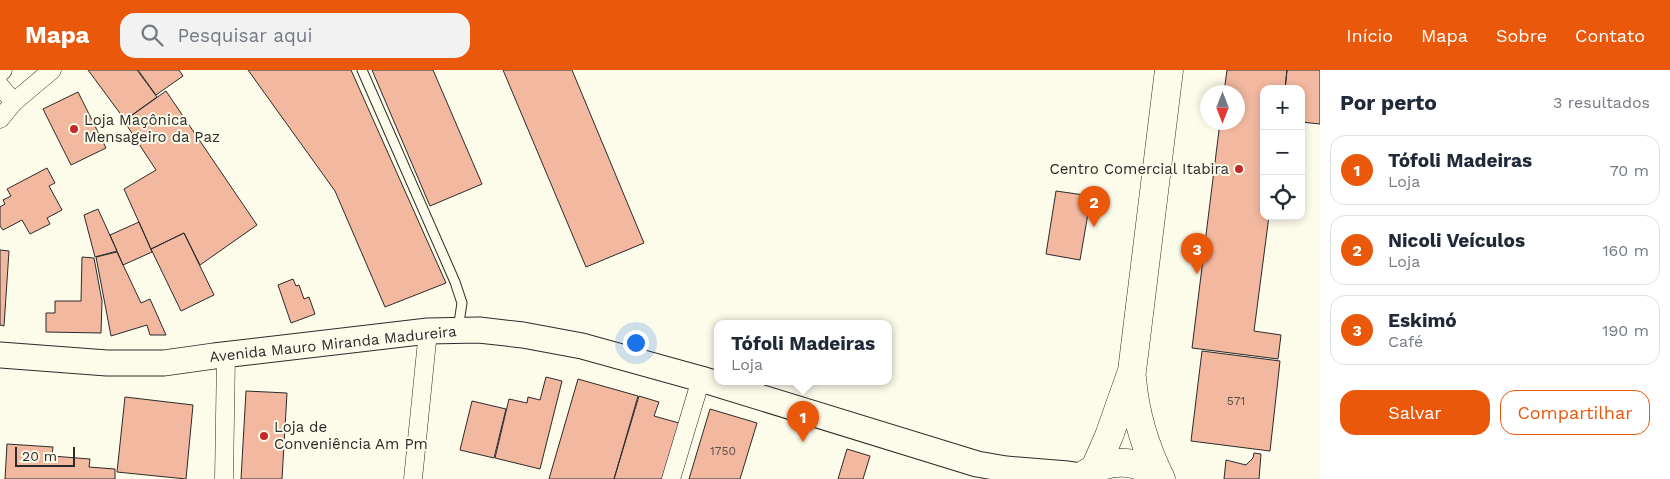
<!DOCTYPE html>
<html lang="pt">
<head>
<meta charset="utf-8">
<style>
  body { margin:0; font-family:"Work Sans",sans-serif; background:#f2f2f3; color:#1f2937 }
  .controls { position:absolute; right:15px; top:15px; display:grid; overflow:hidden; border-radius:10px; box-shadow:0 2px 8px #0003 }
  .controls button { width:45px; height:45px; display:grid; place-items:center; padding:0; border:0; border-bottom:1px solid #e0e1e3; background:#fff; color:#1f2937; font:25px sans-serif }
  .compass { position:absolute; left:1200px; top:15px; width:45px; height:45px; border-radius:50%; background:#fff; box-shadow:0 2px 8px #0003; rotate:180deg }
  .scale { position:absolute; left:15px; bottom:12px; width:60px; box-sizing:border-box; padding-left:5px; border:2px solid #2b2b2b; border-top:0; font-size:14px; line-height:18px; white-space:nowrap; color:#2b2b2b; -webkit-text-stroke:4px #fdfbea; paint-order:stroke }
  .you { position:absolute; left:635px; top:272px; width:18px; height:18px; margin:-12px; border:4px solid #fff; border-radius:50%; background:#1a73e8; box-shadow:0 0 0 8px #1a73e833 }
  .badge { display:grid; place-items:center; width:32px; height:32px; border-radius:50%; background:#ea580c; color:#fff; font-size:16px; font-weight:700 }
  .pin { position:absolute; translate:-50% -41px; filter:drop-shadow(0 1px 2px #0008) }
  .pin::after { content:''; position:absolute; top:26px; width:18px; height:15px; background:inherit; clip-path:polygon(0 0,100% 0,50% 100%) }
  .popup { position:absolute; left:714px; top:250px; width:178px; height:65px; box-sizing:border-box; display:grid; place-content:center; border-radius:10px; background:#fff; filter:drop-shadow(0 1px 4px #0005); font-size:16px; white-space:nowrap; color:#747a83 }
  .popup b { font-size:19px; color:#1f2937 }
  .popup::after { content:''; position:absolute; left:50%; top:100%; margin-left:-10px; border:10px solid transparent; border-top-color:#fff }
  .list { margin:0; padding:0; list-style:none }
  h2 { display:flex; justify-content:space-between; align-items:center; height:65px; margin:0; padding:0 20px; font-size:21px }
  h2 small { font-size:16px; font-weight:400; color:#747a83 }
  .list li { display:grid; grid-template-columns:32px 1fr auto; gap:15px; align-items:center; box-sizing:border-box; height:70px; margin:0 10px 10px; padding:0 10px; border:1px solid #e0e1e3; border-radius:15px }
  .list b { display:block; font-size:19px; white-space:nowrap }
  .list p { margin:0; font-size:16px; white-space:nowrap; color:#747a83 }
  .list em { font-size:16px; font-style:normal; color:#747a83 }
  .actions { display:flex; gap:10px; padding:15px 20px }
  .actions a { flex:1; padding:11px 0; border:1px solid #ea580c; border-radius:15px; text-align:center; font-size:18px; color:#ea580c }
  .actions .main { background:#ea580c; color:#fff }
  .icon { flex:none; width:28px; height:28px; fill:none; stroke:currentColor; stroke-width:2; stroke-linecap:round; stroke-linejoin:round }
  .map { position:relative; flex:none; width:1320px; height:409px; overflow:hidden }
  header { display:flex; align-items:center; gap:30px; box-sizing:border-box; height:70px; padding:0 25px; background:#ea580c; color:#fff }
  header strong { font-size:24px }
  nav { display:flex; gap:28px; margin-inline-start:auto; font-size:18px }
  .search { width:350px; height:45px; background:#f2f2f3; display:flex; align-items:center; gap:12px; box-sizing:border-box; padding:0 18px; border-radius:15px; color:#747a83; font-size:19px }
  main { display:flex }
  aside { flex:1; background:#fff }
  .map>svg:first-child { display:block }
</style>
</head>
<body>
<header>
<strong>Mapa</strong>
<div class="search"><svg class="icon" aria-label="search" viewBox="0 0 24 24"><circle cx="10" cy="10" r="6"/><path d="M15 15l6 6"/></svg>Pesquisar aqui</div>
<nav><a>Início</a><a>Mapa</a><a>Sobre</a><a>Contato</a></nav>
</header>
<main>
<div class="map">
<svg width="1320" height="409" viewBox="0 0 1320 409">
  <rect width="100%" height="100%" fill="#fdfbea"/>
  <!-- building -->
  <path fill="#f2b8a0" stroke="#2b2b2b" d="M88,0h49l20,27 -32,23z
    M138,0h41l4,6 -27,19z
    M248,0h103l95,213 -61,24 -50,-116z
    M372,0h61l49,114 -52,22z
    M503,0h69l72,173 -58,24z
    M1227,0h60l-2,19h-21v127h5l-15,115 27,4 -3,24 -86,-11 28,-226h18v-30h-14z
    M1287,0h33v54l-19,-2v-33h-16z
    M166,21l91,134 -57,40 -16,-32 -33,16 -27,-60 32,-19 -32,-49z
    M78,22l28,56 -35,17 -28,-56z
    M47,98l8,15 -6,3 13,24 -15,8 3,6 -20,10 -8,-14 -19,10 -3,-4v-19l5,-3 -2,-4 8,-4 -4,-7z
    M1056,121l35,5 -11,64 -34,-6z
    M98,139l19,42 -22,6 -11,-42z
    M139,152l13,30 -29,13 -13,-30z
    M184,163l30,62 -33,16 -30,-62z
    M0,180l9,1 -5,75 -4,-1z
    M117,182l24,51 9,-4 16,36h-16l-3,-10 -36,11 -15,-79z
    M82,187l12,1 8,43 -1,32 -55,-1v-19h9v-12h26z
    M293,209l3,7 3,-1 5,14 5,-2 6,17 -24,9 -13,-38z
    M1202,281l78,10 -10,90 -79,-10z
    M546,307l16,4 -22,88 -45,-11 14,-59 18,4 1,-6 12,3z
    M578,309l60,17 -24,83h-65z
    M246,321l41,2 -5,86h-41z
    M639,326l20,6 -5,14 25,7 -17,56h-48z
    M125,327l68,8 -7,74 -69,-7z
    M472,331l34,8 -12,49 -34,-8z
    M710,339l47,14 -17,56h-51z
    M7,374l46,3 -1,9 38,3 -1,8 26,2v10h-110z
    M847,379l23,7 -7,23h-25z
    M1254,383l7,1 -2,25h-35l2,-19 20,5 7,-7z"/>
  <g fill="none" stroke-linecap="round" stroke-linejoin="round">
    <defs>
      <path id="lane" d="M362,0l93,212 7,21 -4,26"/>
      <path id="street" d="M0,3l3,-3
        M0,16l14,16
        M0,49l14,-17 38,-32
        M224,409l2,-124
        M413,409l15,-148
        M671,409l30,-100"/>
      <path id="secondary" d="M0,285l107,8h57l50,-7 214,-25 51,-1 44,5 59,11 119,33 276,85 29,5 62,5 14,2"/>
      <path id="highway" d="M1132,308c3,36 13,69 29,101
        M1095,398l14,-32 23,-65 37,-301
        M1084,405c23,-16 55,-18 75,4"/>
    </defs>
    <!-- lane casing -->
    <use href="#lane" stroke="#2b2b2b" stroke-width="11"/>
    <!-- street casing -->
    <use href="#street" stroke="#2b2b2b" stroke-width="19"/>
    <!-- secondary casing -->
    <use href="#secondary" stroke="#2b2b2b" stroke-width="27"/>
    <!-- highway casing -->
    <use href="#highway" stroke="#2b2b2b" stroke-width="29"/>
    <!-- lane -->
    <use href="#lane" stroke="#fdfbea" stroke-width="9"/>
    <!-- street -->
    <use href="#street" stroke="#fdfbea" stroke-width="18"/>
    <!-- secondary -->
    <use href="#secondary" stroke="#fdfbea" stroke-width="25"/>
    <!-- highway -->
    <use href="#highway" stroke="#fdfbea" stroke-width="28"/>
  </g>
  <!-- markers -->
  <g fill="#c62828" stroke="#fdfbea" stroke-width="2">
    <circle cx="74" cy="59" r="5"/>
    <circle cx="1239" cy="99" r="5"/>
    <circle cx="264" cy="366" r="5"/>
  </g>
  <g text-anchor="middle" stroke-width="4" stroke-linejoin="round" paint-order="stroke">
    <!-- number labels -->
    <g font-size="12" fill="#5d4e48">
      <text x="1236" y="335">571</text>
      <text x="723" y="385">1750</text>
    </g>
    <!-- poi labels -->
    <g font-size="15" fill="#2b2b2b" stroke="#fdfbea" text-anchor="start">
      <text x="84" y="55">Loja Maçônica<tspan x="84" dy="17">Mensageiro da Paz</tspan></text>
      <text x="1229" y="104" text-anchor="end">Centro Comercial Itabira</text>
      <text x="274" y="362">Loja de<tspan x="274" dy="17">Conveniência Am Pm</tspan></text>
    </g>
    <!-- street labels -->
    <g font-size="15" fill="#2b2b2b" stroke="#fdfbea">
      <text transform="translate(333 274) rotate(-6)" y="5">Avenida Mauro Miranda Madureira</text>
    </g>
  </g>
</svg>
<div class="controls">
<button>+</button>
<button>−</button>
<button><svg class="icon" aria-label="locate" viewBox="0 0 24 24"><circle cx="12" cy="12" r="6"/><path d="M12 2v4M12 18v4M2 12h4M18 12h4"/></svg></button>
</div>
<svg class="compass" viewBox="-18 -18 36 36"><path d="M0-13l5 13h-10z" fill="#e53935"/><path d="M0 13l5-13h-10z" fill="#747a83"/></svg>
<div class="scale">20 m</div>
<div class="you"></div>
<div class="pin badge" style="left:803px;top:372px">1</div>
<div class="popup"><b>Tófoli Madeiras</b>Loja</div>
<div class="pin badge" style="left:1094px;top:157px">2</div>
<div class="pin badge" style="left:1197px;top:204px">3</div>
</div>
<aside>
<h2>Por perto<small>3 resultados</small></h2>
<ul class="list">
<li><span class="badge">1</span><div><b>Tófoli Madeiras</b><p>Loja</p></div><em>70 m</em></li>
<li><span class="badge">2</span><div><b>Nicoli Veículos</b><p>Loja</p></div><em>160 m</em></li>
<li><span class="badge">3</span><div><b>Eskimó</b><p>Café</p></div><em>190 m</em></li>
</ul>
<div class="actions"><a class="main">Salvar</a><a>Compartilhar</a></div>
</aside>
</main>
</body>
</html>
